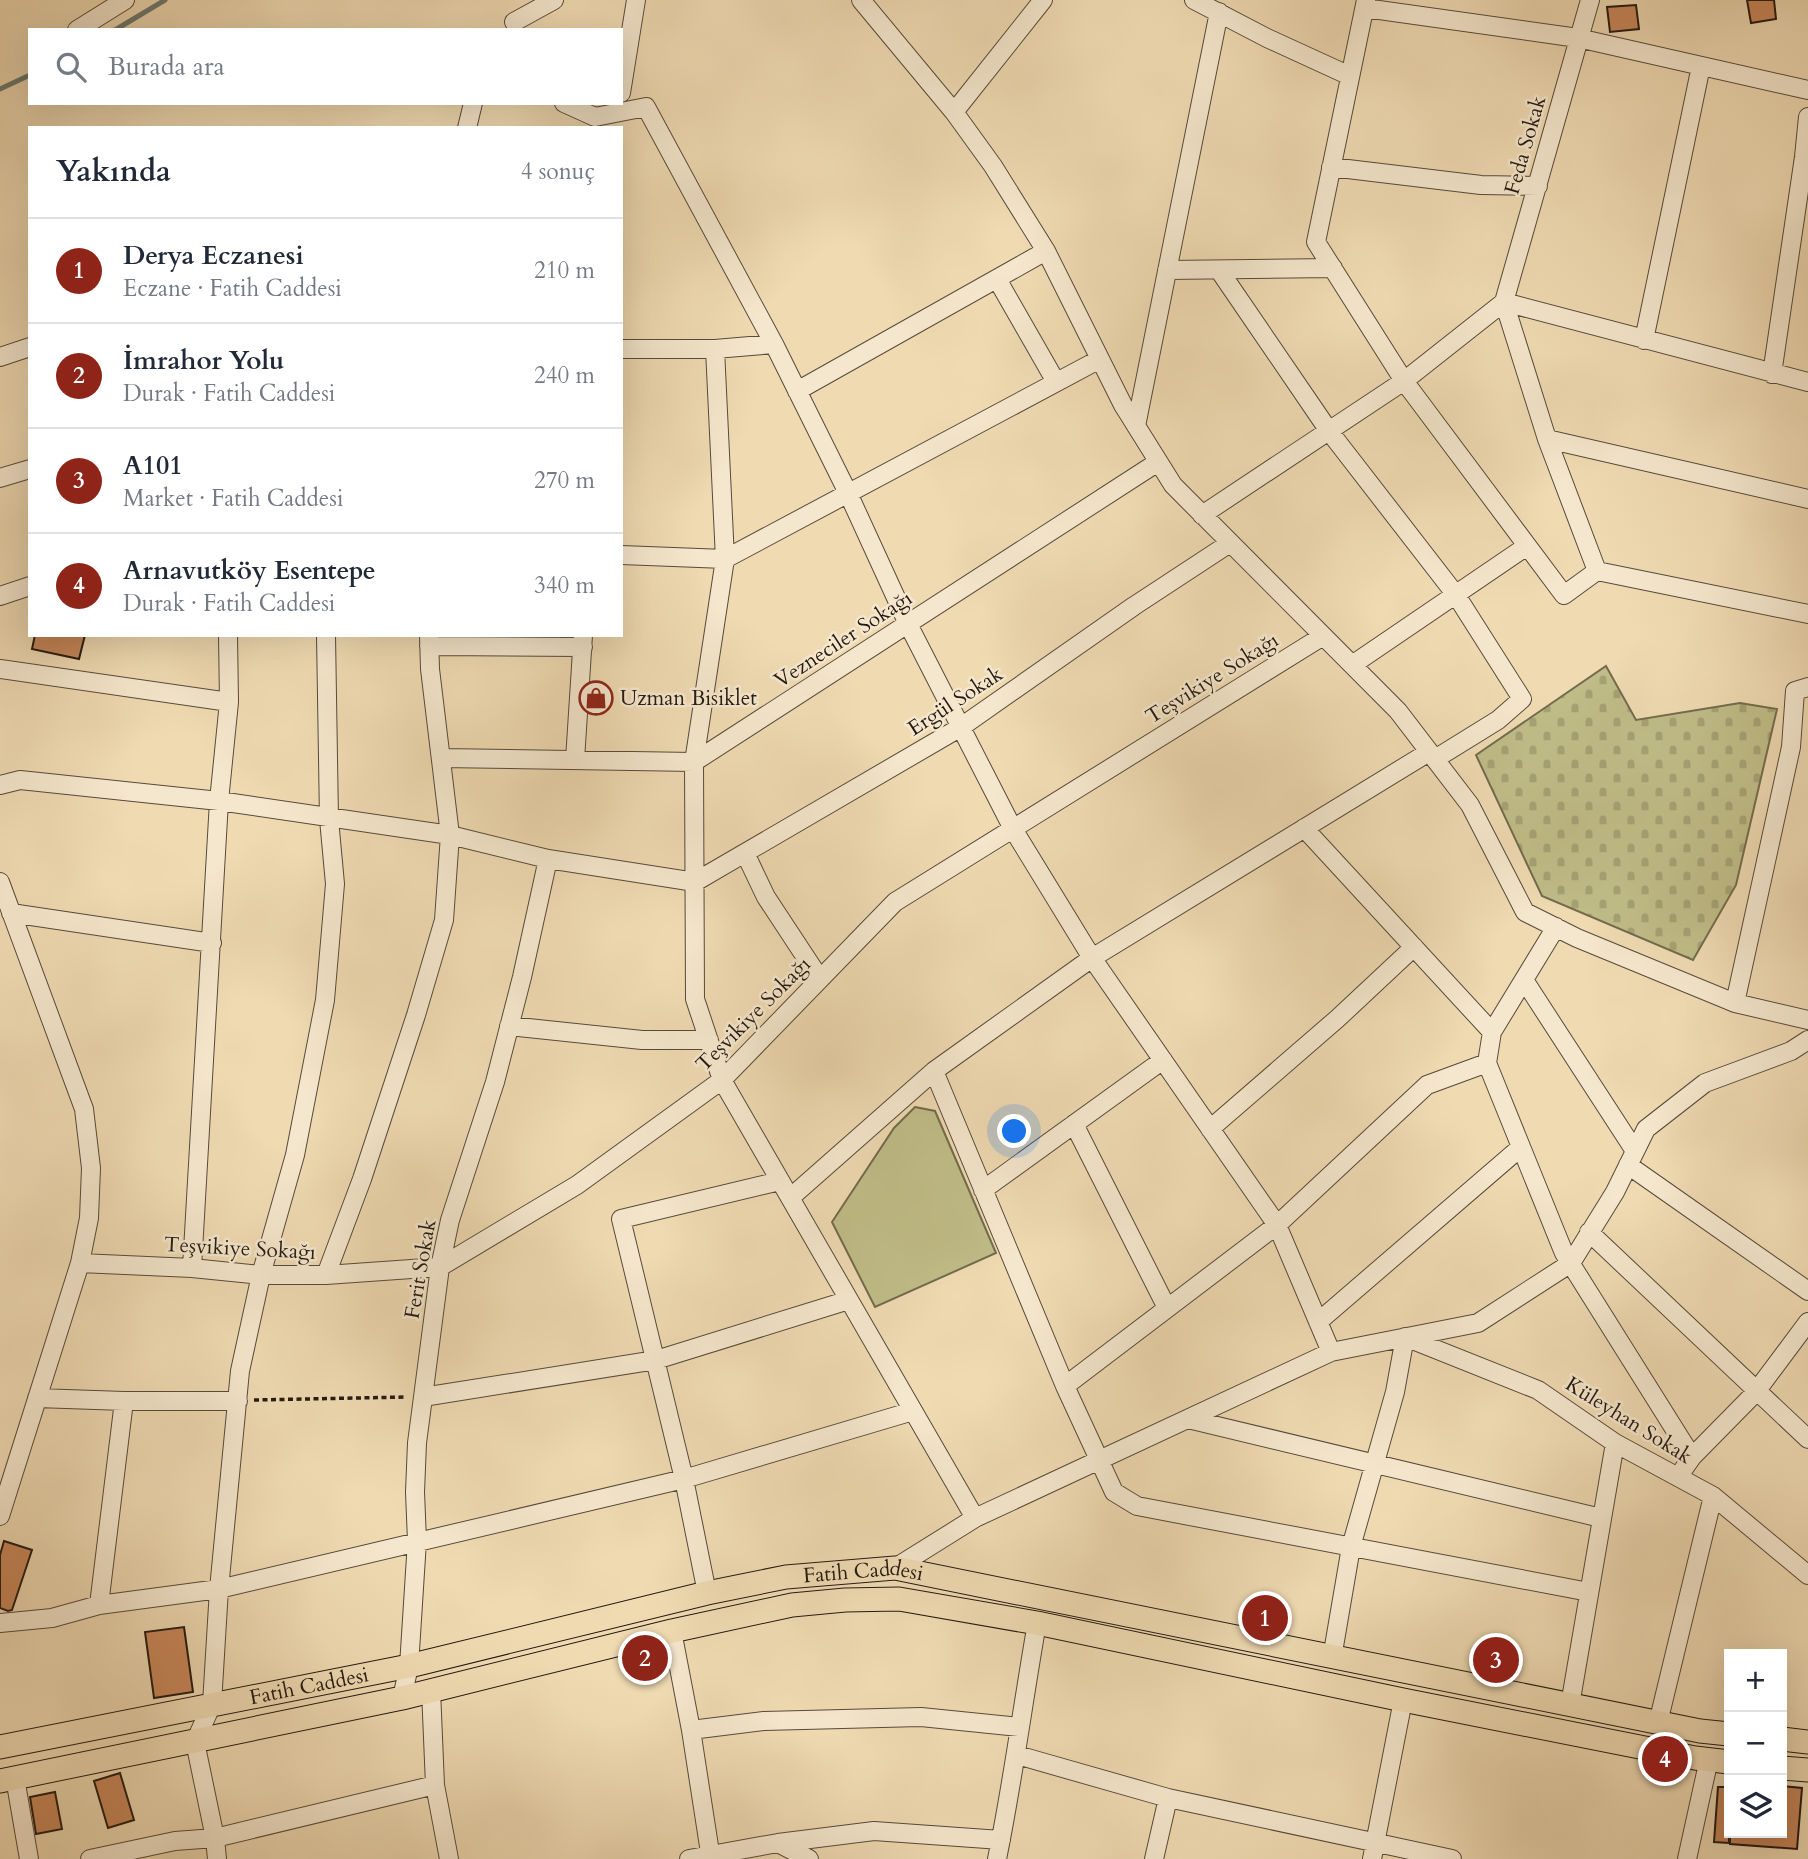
<!DOCTYPE html>
<html lang="tr">
<head>
<meta charset="utf-8">
<style>
  body { margin:0; font-family:Cardo,serif; background:#f2f2f3; color:#1f2937 }
  .controls { position:absolute; right:21px; bottom:21px; display:grid; overflow:hidden; border-radius:0px; box-shadow:0 7px 28px #0002 }
  .controls button { width:63px; height:63px; display:grid; place-items:center; padding:0; border:0; border-bottom:2px solid #e0e1e3; background:#fff; color:#1f2937; font:35px sans-serif }
  .you { position:absolute; left:1015px; top:1132px; width:24px; height:24px; margin:-18px; border:5px solid #fff; border-radius:50%; background:#1a73e8; box-shadow:0 0 0 10px #1a73e833 }
  .badge { display:grid; place-items:center; width:46px; height:46px; border-radius:50%; background:#8f2418; color:#fff; font-size:23px; font-weight:700 }
  .pin { position:absolute; translate:-50% -50%; border:4px solid #fff; box-shadow:0 2px 7px #0006 }
  .list { margin:0; padding:0; list-style:none }
  h2 { display:flex; justify-content:space-between; align-items:center; height:91px; margin:0; padding:0 28px; font-size:30px }
  h2 small { font-size:23px; font-weight:400; color:#747a83 }
  .list li { display:grid; grid-template-columns:46px 1fr auto; gap:21px; align-items:center; box-sizing:border-box; height:105px; padding:0 28px; border-top:2px solid #e0e1e3 }
  .list b { display:block; font-size:26px; white-space:nowrap }
  .list p { margin:0; font-size:23px; white-space:nowrap; color:#747a83 }
  .list em { font-size:23px; font-style:normal; color:#747a83 }
  .icon { flex:none; width:38px; height:38px; fill:none; stroke:currentColor; stroke-width:2; stroke-linecap:round; stroke-linejoin:round }
  .map { position:relative; flex:none; width:1808px; height:1859px; overflow:hidden }
  .search { position:absolute; background:#fff; box-shadow:0 7px 28px #0002; left:28px; top:28px; width:595px; height:77px; display:flex; align-items:center; gap:18px; box-sizing:border-box; padding:0 24px; border-radius:0px; color:#747a83; font-size:26px }
  .panel { position:absolute; background:#fff; box-shadow:0 7px 28px #0002; left:28px; top:126px; width:595px; height:511px; border-radius:0px }
  .map>svg:first-child { display:block }
</style>
</head>
<body>
<div class="map">
<svg width="1808" height="1859" viewBox="0 0 1808 1859">
  <defs>
    <pattern id="cemetery-stones" width="16" height="16" patternUnits="userSpaceOnUse" patternTransform="scale(1.75)"><rect width="16" height="16" fill="#c0bd88"/><path d="M2 7V4a2 2 0 0 1 4 0v3zM10 15v-3a2 2 0 0 1 4 0v3z" fill="#a5a274"/></pattern>
  </defs>
  <rect width="100%" height="100%" fill="#efdab2"/>
  <filter id="stains"><feTurbulence type="fractalNoise" baseFrequency=".00286" numOctaves="4"/><feColorMatrix values="0 0 0 0 .2 0 0 0 0 .09 0 0 0 0 .02 0 0 0 .5 -.17"/></filter>
  <radialGradient id="worn" r=".72"><stop offset=".6" stop-color="#630" stop-opacity="0"/><stop offset="1" stop-color="#630" stop-opacity=".3"/></radialGradient>
  <!-- cemetery -->
  <path fill="url(#cemetery-stones)" stroke="#726c4d" stroke-width="2" d="M1606,666l30,54 104,-17 37,6 -41,176 -43,75 -151,-64 -66,-141z"/>
  <!-- park -->
  <path fill="#c0bd88" stroke="#726c4d" stroke-width="2" d="M915,1107l20,4 61,142 -121,54 -43,-85 62,-94z"/>
  <g fill="none" stroke-linecap="round" stroke-linejoin="round">
    <!-- stream -->
    <path stroke="#6b7a70" stroke-width="5" d="M115,30l50,-30
      M0,89l30,-14"/>
  </g>
  <!-- building -->
  <path fill="#c8875a" stroke="#241a12" stroke-width="2" d="M1747,0h27l2,19 -25,4z
    M1636,5l3,24 -29,3 -3,-25z
    M35,635h50l-6,24 -47,-10z
    M4,1541l28,9 -20,60 -4,1 -8,-3v-53z
    M184,1627l9,65 -39,6 -9,-66z
    M120,1773l14,47 -26,8 -14,-47z
    M1782,1786l20,2 -5,61 -67,-5v-11h52z
    M1718,1787h11v56l-15,-1z
    M55,1792l7,37 -26,5 -6,-37z"/>
  <g fill="none" stroke-linecap="round" stroke-linejoin="round">
    <defs>
      <path id="minor" d="M861,0l93,112 39,54 53,85 77,154 50,80 225,226 72,94 55,107 52,26 158,65 73,17
        M1194,0l73,38 83,38
        M1366,0l-50,242 88,139 160,214 33,-24 -50,-132 -43,-137
        M1365,8l213,30 230,52
        M514,22l40,-22
        M77,30l48,-30
        M621,93l15,-93
        M564,103l31,14 51,-10 128,237 74,149 60,131 105,205 79,129 185,267 54,127
        M954,112l89,-112
        M467,128l6,-25
        M1331,167l150,18 57,1
        M1167,270l166,-2
        M1219,270l110,161 127,164 66,104 -24,21 -63,39
        M997,279l59,103
        M1504,302l304,80
        M1504,302l86,-302
        M1644,340l57,-274
        M621,349h94l59,-5
        M715,349l10,210 -31,203 1,237 27,81 253,438
        M0,357l30,-10
        M1772,374l32,-217 4,-40
        M797,391l249,-140
        M1136,426l83,-414
        M1547,439l261,60
        M0,478l30,-9
        M1202,515l202,-134 100,-79
        M621,555l104,4 375,-200
        M1597,571l211,43
        M0,596l30,-10
        M429,646l154,1
        M1352,665l175,-119
        M0,669l229,33
        M441,758l253,4 464,-300
        M575,760l8,-125
        M0,785l20,-5 199,21 231,34 98,24 147,23 266,-155 173,-121 96,-63
        M1304,828l188,204
        M745,853l21,44 54,82
        M0,882l84,227 7,59 -2,50 -9,45 -80,253
        M11,913l201,30
        M1556,927l-64,105 -5,31 77,190 128,204 -14,20
        M1524,980l111,171
        M1735,1003l56,-256 4,-56 13,-4
        M509,1026l133,14h67
        M934,1071l131,315 49,106 23,14 452,86
        M1074,1124l93,184
        M1210,1129l127,-110 77,-72
        M1628,1165l180,126
        M983,1190l180,-130
        M790,1198l144,-127 158,-113 337,-206
        M1589,1232l219,207
        M80,1263l112,5 69,7h65l114,-8 137,-82 145,-105 173,-178 428,-266
        M192,1268l27,-467 10,-99 -1,-67
        M326,1275l36,-96 54,-164 28,-95 6,-85 -20,-166 -1,-34
        M1318,1322l203,-175
        M1065,1386l212,-161 150,-140 60,-22
        M423,1397l233,-37 193,-60
        M37,1398l87,3h114
        M1188,1419l413,99
        M1692,1457l63,-64 53,-71
        M895,1568l80,-50 356,-166 147,-29 93,-60 44,-71 31,-63 59,-46 86,-32 17,-11
        M707,1593l-23,-114 -63,-260 159,-38
        M99,1605l25,-204
        M0,1623l52,-5 47,-13 120,-16 465,-110 229,-68
        M672,1631l19,99 20,129
        M1332,1658l19,-111 44,-155 10,-55 133,53 77,53 98,53 95,79
        M431,1690l4,95 14,74
        M402,1698l7,-32 8,-125 -2,-49 2,-49 23,-176 10,-47 45,-138 27,-105 26,-118
        M1570,1705l45,-262
        M1658,1723l55,-227
        M691,1730l73,-9 157,-4 98,10
        M1017,1755l151,43 284,61
        M15,1778l14,81
        M778,1843l96,-12 127,9
        M90,1859l85,-18 40,-3 220,-53
        M217,1859l-2,-21 -20,-96 17,-38 7,-115 21,-218 21,-96 34,-120 30,-155 10,-116 -6,-65 -3,-184
        M689,1859l89,-16 31,16
        M997,1859c16,-78 26,-157 40,-236
        M1154,1859l14,-61
        M1372,1859l31,-159
        M1687,1859l22,-100"/>
      <g id="major">
        <path d="M1782,1739l26,3"/>
        <path id="s1" d="M0,1747l409,-81 298,-73 79,-16 109,-9 805,163 29,3"/>
        <path d="M1782,1768l26,2"/>
        <path d="M0,1781l402,-83 270,-67 120,-26 53,-5 54,-1 138,24 366,77 292,58 34,4"/>
      </g>
    </defs>
    <!-- minor casing -->
    <use href="#minor" stroke="#574a3a" stroke-width="20"/>
    <!-- major casing -->
    <use href="#major" stroke="#241a12" stroke-width="25"/>
    <!-- path -->
    <path stroke="#241a12" stroke-width="3.5" stroke-dasharray="5 3.5" stroke-linecap="butt" d="M254,1400l153,-3"/>
    <!-- minor -->
    <use href="#minor" stroke="#f5e7cd" stroke-width="18"/>
    <!-- major -->
    <use href="#major" stroke="#efdab2" stroke-width="23"/>
  </g>
  <!-- icons -->
  <defs>
    <symbol id="shop-ring" viewBox="-11 -11 22 22"><circle r="9.5" fill="#f5e7cd" stroke="#8f2418" stroke-width="1.5"/><path d="M-5-2.5h2.3a2.7 3.5 0 0 1 5.4 0H5L5.5 6h-11ZM-1.5-2.5h3a1.5 2.3 0 0 0-3 0Z" fill="#8f2418"/></symbol>
  </defs>
  <g fill-rule="evenodd">
    <use href="#shop-ring" x="577" y="679" width="38" height="38"/>
  </g>
  <g text-anchor="middle" stroke-width="5" stroke-linejoin="round" paint-order="stroke">
    <!-- street labels -->
    <g font-size="21" fill="#241a12" stroke="#f5e7cd">
      <text transform="translate(1525 145) rotate(-74)" y="7">Feda Sokak</text>
      <text transform="translate(843 639) rotate(-33)" y="7">Vezneciler Sokağı</text>
      <text transform="translate(1212 678) rotate(-32)" y="7">Teşvikiye Sokağı</text>
      <text transform="translate(955 701) rotate(-33)" y="7">Ergül Sokak</text>
      <text transform="translate(753 1014) rotate(-45)" y="7">Teşvikiye Sokağı</text>
      <text transform="translate(240 1248) rotate(3)" y="7">Teşvikiye Sokağı</text>
      <text transform="translate(420 1269) rotate(-80)" y="7">Ferit Sokak</text>
      <text transform="translate(1629 1420) rotate(32)" y="7">Küleyhan Sokak</text>
      <text dy="7" stroke="none"><textPath href="#s1" startOffset="882">Fatih Caddesi</textPath></text>
      <text dy="7" stroke="none"><textPath href="#s1" startOffset="315">Fatih Caddesi</textPath></text>
    </g>
    <!-- poi labels -->
    <g font-size="21" fill="#241a12" stroke="#f5e7cd" text-anchor="start">
      <text x="620" y="705">Uzman Bisiklet</text>
    </g>
  </g>
  <rect width="100%" height="100%" filter="url(#stains)"/>
  <rect width="100%" height="100%" fill="url(#worn)"/>
</svg>
<div class="controls">
<button>+</button>
<button>−</button>
<button><svg class="icon" aria-label="layers" viewBox="0 0 24 24"><path d="M12 4l9 5-9 5-9-5zM3 14l9 5 9-5"/></svg></button>
</div>
<div class="you"></div>
<div class="pin badge" style="left:1265px;top:1618px">1</div>
<div class="pin badge" style="left:645px;top:1658px">2</div>
<div class="pin badge" style="left:1496px;top:1660px">3</div>
<div class="pin badge" style="left:1665px;top:1759px">4</div>
<div class="search"><svg class="icon" aria-label="search" viewBox="0 0 24 24"><circle cx="10" cy="10" r="6"/><path d="M15 15l6 6"/></svg>Burada ara</div>
<section class="panel">
<h2>Yakında<small>4 sonuç</small></h2>
<ul class="list">
<li><span class="badge">1</span><div><b>Derya Eczanesi</b><p>Eczane · Fatih Caddesi</p></div><em>210 m</em></li>
<li><span class="badge">2</span><div><b>İmrahor Yolu</b><p>Durak · Fatih Caddesi</p></div><em>240 m</em></li>
<li><span class="badge">3</span><div><b>A101</b><p>Market · Fatih Caddesi</p></div><em>270 m</em></li>
<li><span class="badge">4</span><div><b>Arnavutköy Esentepe</b><p>Durak · Fatih Caddesi</p></div><em>340 m</em></li>
</ul>
</section>
</div>
</body>
</html>
